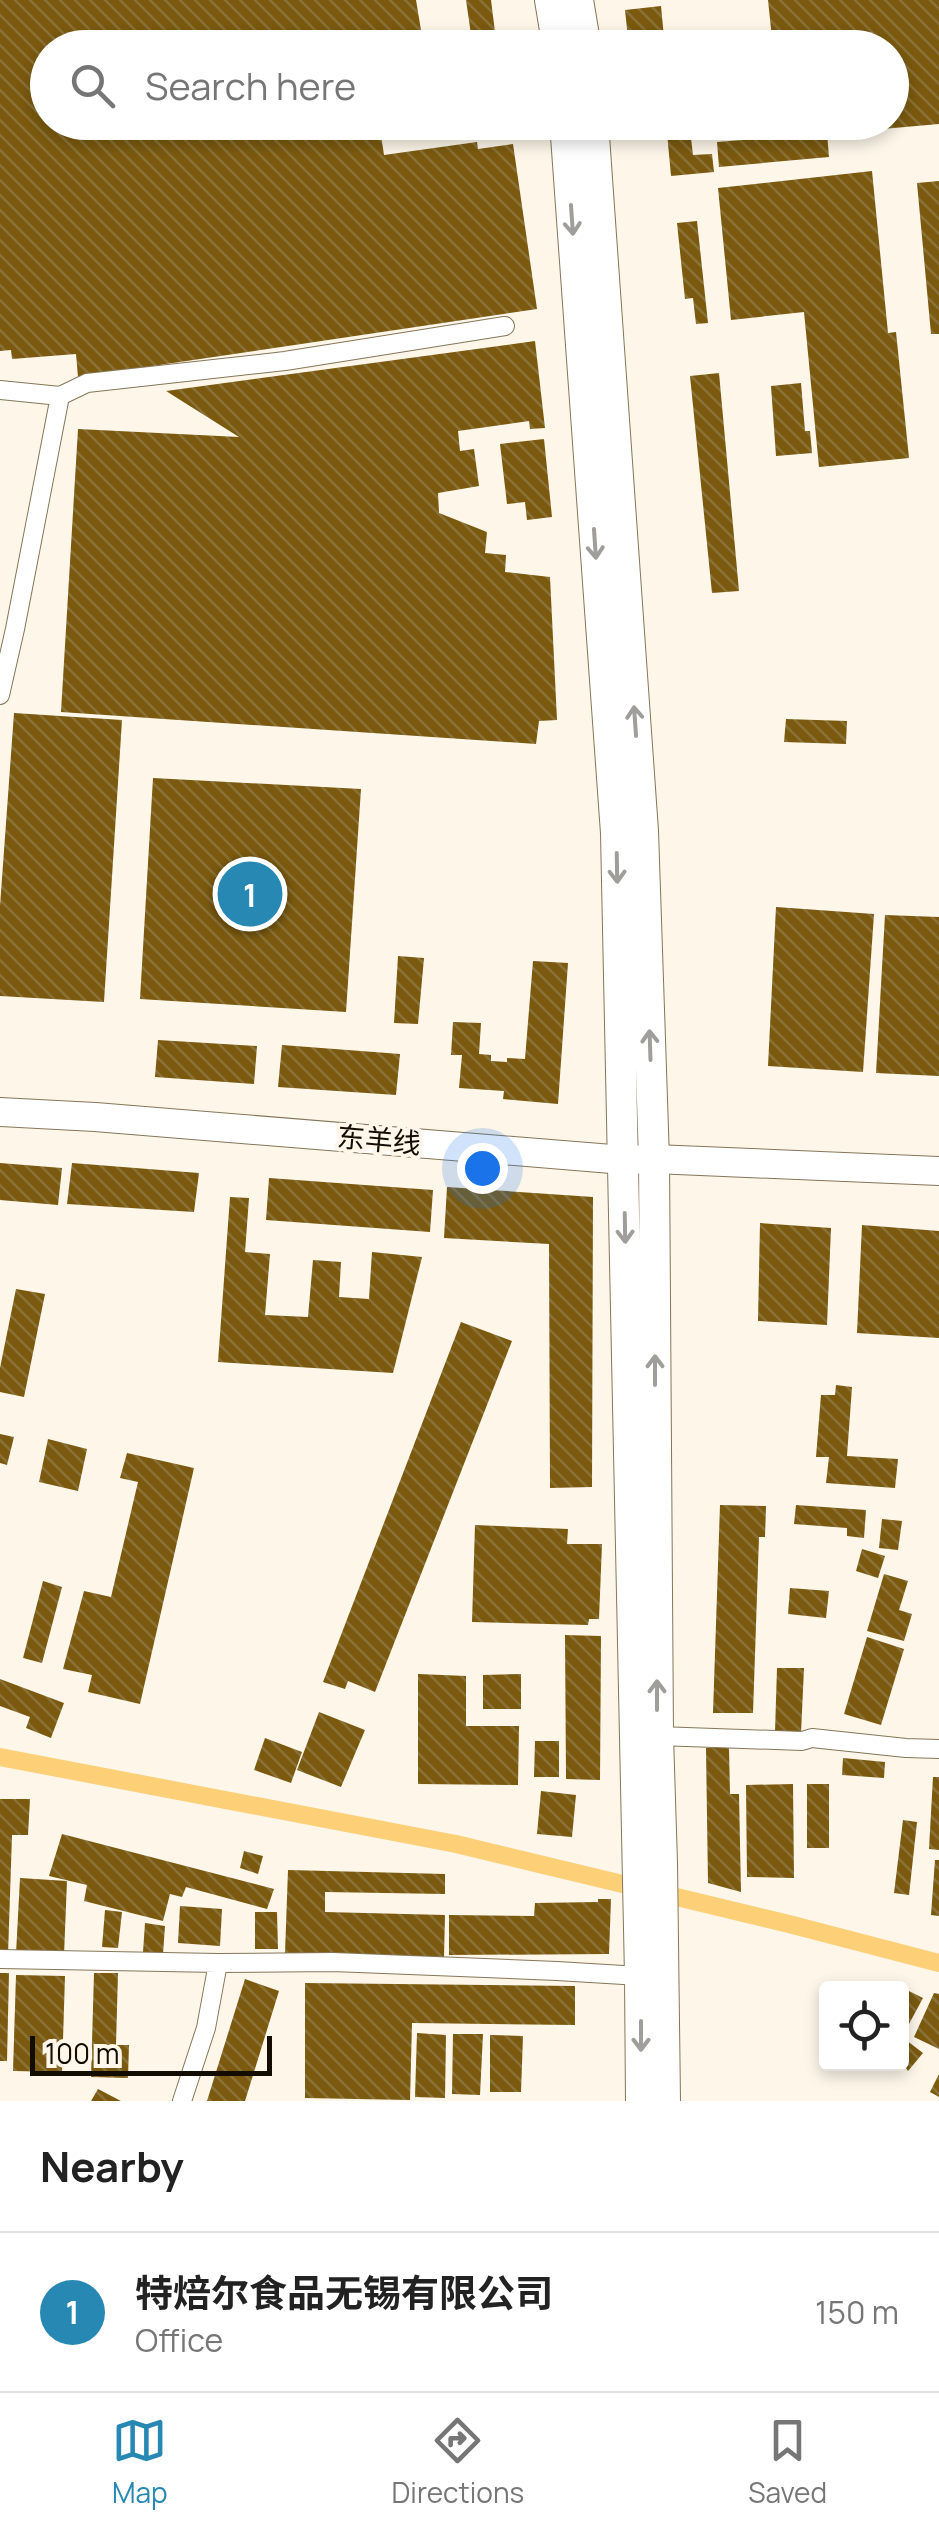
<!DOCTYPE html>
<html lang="en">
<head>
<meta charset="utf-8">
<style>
  body { margin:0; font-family:Manrope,"Noto Sans SC",sans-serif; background:#f6f6f6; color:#222 }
  .controls { position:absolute; right:30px; bottom:30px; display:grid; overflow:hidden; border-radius:10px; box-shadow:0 5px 15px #0003 }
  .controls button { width:90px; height:90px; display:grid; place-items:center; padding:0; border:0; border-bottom:2px solid #e0e0e0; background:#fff; color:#222; font:50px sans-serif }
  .scale { position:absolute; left:30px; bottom:25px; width:242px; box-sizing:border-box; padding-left:10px; border:5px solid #120c03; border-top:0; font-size:28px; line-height:35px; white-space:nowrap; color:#120c03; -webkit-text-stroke:8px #fdf6e9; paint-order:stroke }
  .you { position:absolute; left:482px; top:1168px; width:35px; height:35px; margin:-25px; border:8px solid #fff; border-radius:50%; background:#1a73e8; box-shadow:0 0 0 15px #1a73e833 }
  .badge { display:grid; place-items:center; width:65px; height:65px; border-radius:50%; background:#2688b3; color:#fff; font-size:32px; font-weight:700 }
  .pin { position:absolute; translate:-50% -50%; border:5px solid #fff; box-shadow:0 2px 10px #0006 }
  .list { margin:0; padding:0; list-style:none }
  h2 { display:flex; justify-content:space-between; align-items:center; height:130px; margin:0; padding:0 40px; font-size:42px }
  h2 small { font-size:32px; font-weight:400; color:#767676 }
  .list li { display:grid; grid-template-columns:65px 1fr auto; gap:30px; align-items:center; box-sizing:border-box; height:160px; padding:0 40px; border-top:2px solid #e0e0e0 }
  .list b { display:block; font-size:38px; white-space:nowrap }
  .list p { margin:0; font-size:32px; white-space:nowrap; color:#767676 }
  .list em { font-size:32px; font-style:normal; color:#767676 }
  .icon { flex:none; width:55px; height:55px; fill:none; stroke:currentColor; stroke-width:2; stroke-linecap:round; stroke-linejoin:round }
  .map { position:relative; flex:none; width:939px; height:2101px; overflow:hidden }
  .search { position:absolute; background:#fff; box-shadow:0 5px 15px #0003; left:30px; right:30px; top:30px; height:110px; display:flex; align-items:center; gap:25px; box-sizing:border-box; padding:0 35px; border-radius:55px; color:#767676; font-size:38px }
  .sheet { height:290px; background:#fff }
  nav { display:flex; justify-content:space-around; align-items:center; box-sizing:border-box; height:140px; border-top:2px solid #e0e0e0; background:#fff; font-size:28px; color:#767676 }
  nav a { display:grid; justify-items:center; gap:5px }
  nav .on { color:#2688b3 }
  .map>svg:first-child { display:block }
</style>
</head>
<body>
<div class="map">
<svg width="939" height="2101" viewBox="0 0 939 2101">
  <defs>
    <pattern id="building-back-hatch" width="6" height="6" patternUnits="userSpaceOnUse" patternTransform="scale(2.5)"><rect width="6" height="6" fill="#7b5a0f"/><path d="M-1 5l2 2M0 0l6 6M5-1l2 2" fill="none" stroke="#8a7138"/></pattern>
  </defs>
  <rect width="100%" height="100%" fill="#fdf6e9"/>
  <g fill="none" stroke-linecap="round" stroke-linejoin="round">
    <!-- canal -->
    <path stroke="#fdcf77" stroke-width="18" d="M0,1757l456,87 333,80 150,39"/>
  </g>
  <!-- building -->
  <path fill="url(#building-back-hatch)" d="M0,0h416l8,48h-376v74h331l5,33 93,-13 1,7 35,-5 24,165 -459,68 -2,-23 -64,5 -1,-9 -11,1z
    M466,0h25l6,48h-24z
    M768,0h171v124l-68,6 -1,-8h22v-74h-119z
    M661,6l4,42h-36l-4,-38z
    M666,122h23l4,33 19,-1 2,18 -43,4z
    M827,133l2,24 -110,10 -2,-25z
    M872,171l16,162 8,-1 13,126 -90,9 -15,-155 -73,8 -13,-132z
    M939,181v153h-8l-14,-151z
    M697,221l11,102 -12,1 -3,-26 -8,1 -8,-76z
    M535,341l10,87 -15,1 -1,-8 -71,10 2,20 14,-2 5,37 -41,7 1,20 48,19 -2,21 21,2 -1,17 45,5 7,143 -18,1 -3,23 -475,-32 17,-283 161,8 -73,-46z
    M719,373l20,218 -27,2 -22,-217z
    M801,383l4,48h5l2,22 -36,3 -5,-70z
    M544,439l8,78 -25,3 -2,-18 -18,2 -7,-60z
    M14,713l108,7 -18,282 -104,-6v-90z
    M786,719l61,2 -1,23 -62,-2z
    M153,778l208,11 -15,223 -206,-13z
    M776,907l98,7 -11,158 -95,-6z
    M885,915l54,2v159l-63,-3z
    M398,956l26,2 -6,66 -24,-1z
    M533,961l35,2 -10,141 -55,-5 1,-8 -45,-3 3,-33h-11l2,-33 28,1 -2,31 12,1v6l16,1v-4l18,1z
    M158,1040l99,6 -3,38 -99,-7z
    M282,1045l118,9 -4,41 -118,-8z
    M0,1163l62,5 -4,37 -58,-5z
    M72,1163l127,10 -5,39 -127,-8z
    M269,1178l164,12 -3,42 -164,-12z
    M447,1187l146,10 -1,290 -42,1 -1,-244 -105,-6z
    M230,1197l19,1 -4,54 25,2 -5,61 43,2 5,-57 28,2 -2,35 30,2 3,-47 50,5 -29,116 -175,-11z
    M760,1223l71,5 -4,97 -69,-4z
    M862,1225l77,6v107l-82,-5z
    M16,1289l29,5 -21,103 -24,-5v-24z
    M461,1322l51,19 -137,351 -27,-11 -3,8 -22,-7z
    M836,1385l16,2 -5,69 51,3 -3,29 -69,-5 3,-26h-13l5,-62h14z
    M0,1434l14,3 -7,28 -7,-2z
    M48,1439l39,10 -9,42 -39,-9z
    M127,1453l67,15 -54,236 -52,-12 4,-17 -29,-6 21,-78 27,6 27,-115 -18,-4z
    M720,1505l46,1 -1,31h-6l-6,176h-40z
    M796,1505l70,5 -2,28 -17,-2v-8l-53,-4z
    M882,1519l20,2 -4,29 -19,-2z
    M475,1525l93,4 -1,15h35l-3,75h-10l-1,6 -116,-3z
    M862,1549l23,7 -7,22 -22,-7z
    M884,1574l24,7 -9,29 13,4 -8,27 -37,-10z
    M43,1581l19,6 -20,76 -19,-5z
    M790,1588l39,3 -3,27 -38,-4z
    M565,1635l36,1 -1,144 -34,-1z
    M867,1637l37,12 -23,76 -37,-11z
    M777,1668h27l-3,65 -26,-1z
    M418,1674l48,2v50h53l-1,59 -100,-1z
    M521,1674v35h-38v-34z
    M0,1679l64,24 -13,35 -25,-10 4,-11 -30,-11z
    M319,1712l46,18 -24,57 -44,-17z
    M265,1738l37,14 -11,31 -37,-13z
    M535,1741h24v36h-25z
    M706,1748h23l1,46h9l2,98 -33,-9z
    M843,1758l42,4 -1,16 -42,-3z
    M933,1777h6v73l-10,-1z
    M793,1784l1,94 -47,-1 -1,-92z
    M807,1784h22v64h-22z
    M541,1791l35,4 -4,42 -35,-3z
    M0,1799h30l-2,36h-16l-4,120h-8z
    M903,1820l14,2 -8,73 -15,-2z
    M62,1834l212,55 -7,20 -81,-22 -4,10 -12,-3 -7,27 -79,-20 3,-16 -38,-9z
    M244,1851l19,5 -5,18 -18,-6z
    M935,1860h4v56l-8,-1z
    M288,1870l157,4v20l-120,-2v20l120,3 -1,42 -159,-4z
    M20,1878l47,3 -3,74 -48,-1z
    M598,1899h13l-2,55 -160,1v-40l85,1 1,-13 63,-1z
    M180,1906l42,3 -2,37 -42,-3z
    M105,1910l17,2 -4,36 -16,-1z
    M255,1912h22l1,37h-23z
    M145,1923l20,3 -2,28 -20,-2z
    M0,1973h9l-2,88h-7z
    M94,1973h24l-2,72h13l-1,33 -37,-1z
    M16,1975l49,1 -3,96 -49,-1z
    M245,1979l34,12 -34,110h-38z
    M305,1983l270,3v39l-163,-2 -2,77 -105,-2z
    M909,1991l14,7 -21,39 21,16 -15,18 -6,-9v-58z
    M934,1993l5,1v55l-25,-12z
    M417,2033l29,2 -1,63 -30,-1z
    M453,2034h30l-3,61 -28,-1z
    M490,2035l33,1 -2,56h-31z
    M939,2074v23l-9,-5z
    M98,2089l23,12h-30z"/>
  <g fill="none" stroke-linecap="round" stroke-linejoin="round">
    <defs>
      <path id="minor" d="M0,390l60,6 27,-13 198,-22 220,-35
        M0,695l15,-66 45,-233
        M658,1736l144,5 10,-3 94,10 33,1
        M0,1959l218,4 115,-1 224,9 83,5
        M182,2101l24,-73 12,-65"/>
      <path id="secondary" d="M0,1112l95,5 529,43 30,-1 285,12"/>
      <path id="primary" d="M550,0l8,48
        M578,0l8,48
        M565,122l51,711 24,1143 1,125
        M593,122l50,709 11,328 4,577 4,127 3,238"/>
    </defs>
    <!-- minor casing -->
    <use href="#minor" stroke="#867659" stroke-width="20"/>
    <!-- secondary casing -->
    <use href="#secondary" stroke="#867659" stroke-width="30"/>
    <!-- primary casing -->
    <use href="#primary" stroke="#867659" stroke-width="32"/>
    <!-- minor -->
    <use href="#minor" stroke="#fff" stroke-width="18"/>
    <!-- secondary -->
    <use href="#secondary" stroke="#fff" stroke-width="28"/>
    <!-- primary -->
    <use href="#primary" stroke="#fff" stroke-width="30"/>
  </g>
  <!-- one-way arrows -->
  <defs><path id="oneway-shaft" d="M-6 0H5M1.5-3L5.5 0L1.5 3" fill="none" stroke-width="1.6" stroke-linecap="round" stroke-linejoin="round" transform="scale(2.5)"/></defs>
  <g stroke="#a09e9a">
    <use href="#oneway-shaft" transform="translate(572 220) rotate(86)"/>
    <use href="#oneway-shaft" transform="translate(595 544) rotate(86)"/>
    <use href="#oneway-shaft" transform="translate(635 721) rotate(-94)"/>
    <use href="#oneway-shaft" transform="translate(617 868) rotate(89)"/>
    <use href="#oneway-shaft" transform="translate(650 1045) rotate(-92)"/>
    <use href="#oneway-shaft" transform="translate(625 1228) rotate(89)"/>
    <use href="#oneway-shaft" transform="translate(655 1370) rotate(-90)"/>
    <use href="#oneway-shaft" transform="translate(657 1695) rotate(-90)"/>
    <use href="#oneway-shaft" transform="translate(641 2036) rotate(90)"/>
  </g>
  <g text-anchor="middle" stroke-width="8" stroke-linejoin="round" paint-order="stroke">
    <!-- street labels -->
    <g font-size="28" fill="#120c03" stroke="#fdf6e9">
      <text transform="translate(379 1140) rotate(5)" y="10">东羊线</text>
    </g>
  </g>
</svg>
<div class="controls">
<button><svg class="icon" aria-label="locate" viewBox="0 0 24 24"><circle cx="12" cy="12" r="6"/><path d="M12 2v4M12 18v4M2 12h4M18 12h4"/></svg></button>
</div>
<div class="scale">100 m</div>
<div class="you"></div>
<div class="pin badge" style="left:250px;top:894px">1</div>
<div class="search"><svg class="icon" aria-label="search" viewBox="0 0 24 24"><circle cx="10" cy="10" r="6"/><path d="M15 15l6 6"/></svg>Search here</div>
</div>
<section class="sheet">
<h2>Nearby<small></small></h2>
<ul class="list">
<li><span class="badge">1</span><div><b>特焙尔食品无锡有限公司</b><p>Office</p></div><em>150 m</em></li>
</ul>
</section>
<nav>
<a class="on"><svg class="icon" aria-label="map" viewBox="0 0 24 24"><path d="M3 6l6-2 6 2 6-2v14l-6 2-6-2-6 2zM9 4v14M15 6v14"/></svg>Map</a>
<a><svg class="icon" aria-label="directions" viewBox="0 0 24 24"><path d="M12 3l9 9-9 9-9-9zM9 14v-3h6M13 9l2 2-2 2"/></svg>Directions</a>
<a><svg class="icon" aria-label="saved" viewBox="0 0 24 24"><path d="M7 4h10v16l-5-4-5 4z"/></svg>Saved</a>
</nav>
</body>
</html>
